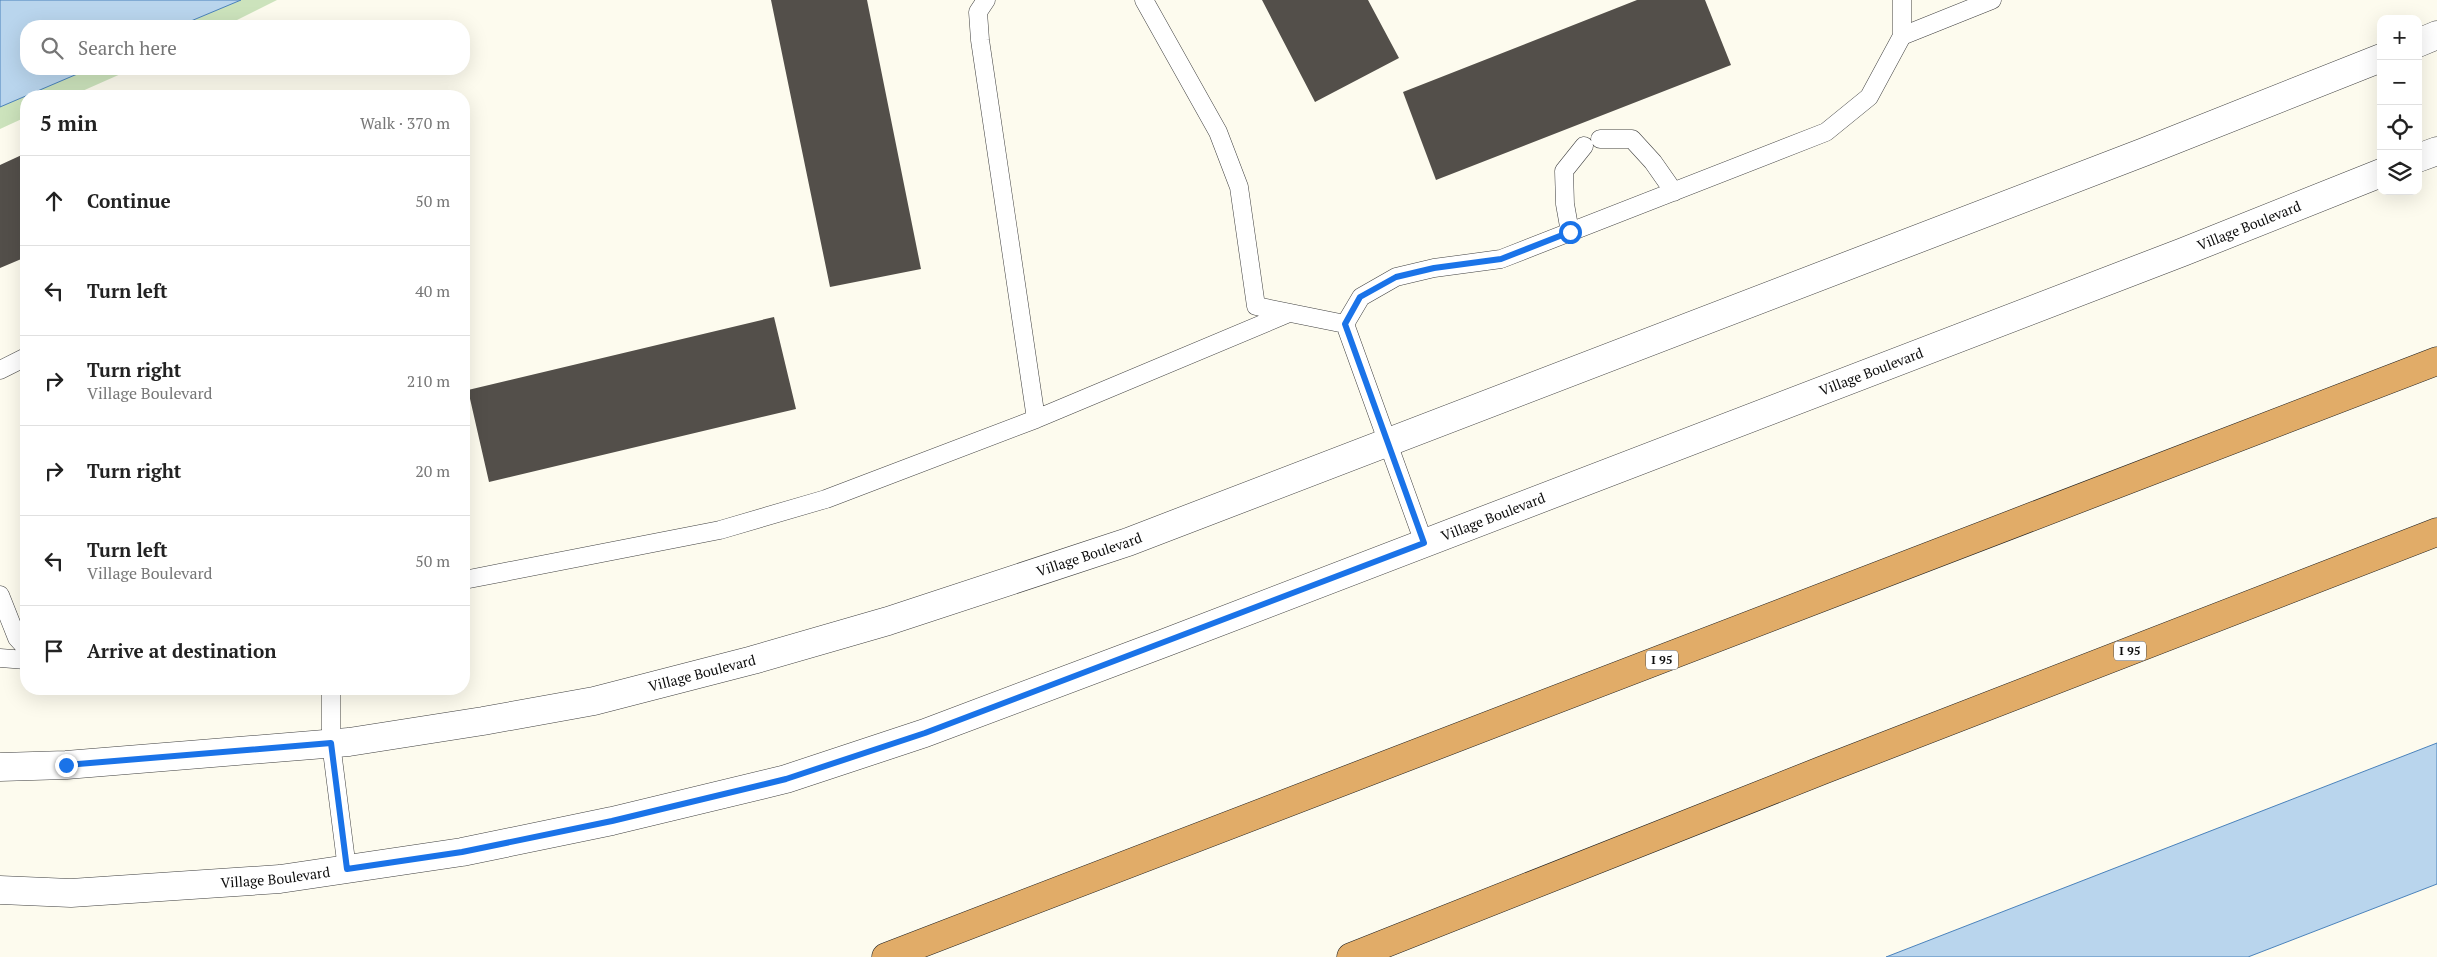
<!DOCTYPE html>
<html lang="en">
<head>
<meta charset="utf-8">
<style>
  body { margin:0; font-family:"PT Serif",serif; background:#f6f6f6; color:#222 }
  .controls { position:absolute; right:15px; top:15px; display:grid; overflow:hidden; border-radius:10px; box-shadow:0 5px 20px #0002 }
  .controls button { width:45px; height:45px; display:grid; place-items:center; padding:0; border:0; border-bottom:1px solid #e0e0e0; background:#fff; color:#222; font:25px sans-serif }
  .stop { position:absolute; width:15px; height:15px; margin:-11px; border:4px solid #1a73e8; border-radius:50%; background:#fff }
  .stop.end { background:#1a73e8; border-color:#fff; box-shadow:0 1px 5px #0008 }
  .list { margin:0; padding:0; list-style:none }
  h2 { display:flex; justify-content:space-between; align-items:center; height:65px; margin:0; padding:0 20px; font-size:21px }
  h2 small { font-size:16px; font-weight:400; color:#767676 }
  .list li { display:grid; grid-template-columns:32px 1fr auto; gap:15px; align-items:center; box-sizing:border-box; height:90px; padding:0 20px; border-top:1px solid #e0e0e0 }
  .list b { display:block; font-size:19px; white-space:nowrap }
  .list p { margin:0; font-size:16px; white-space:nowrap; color:#767676 }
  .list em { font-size:16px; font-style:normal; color:#767676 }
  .icon { flex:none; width:28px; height:28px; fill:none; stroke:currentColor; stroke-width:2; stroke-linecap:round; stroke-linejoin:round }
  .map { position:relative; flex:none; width:2437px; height:957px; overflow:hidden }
  .search { position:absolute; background:#fff; box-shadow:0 5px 20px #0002; left:20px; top:20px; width:450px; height:55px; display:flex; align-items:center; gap:12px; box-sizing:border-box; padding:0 18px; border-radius:20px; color:#767676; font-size:19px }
  .panel { position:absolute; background:#fff; box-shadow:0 5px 20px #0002; left:20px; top:90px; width:450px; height:605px; border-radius:20px }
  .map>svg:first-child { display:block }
</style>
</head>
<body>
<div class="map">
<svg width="2437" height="957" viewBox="0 0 2437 957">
  <rect width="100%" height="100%" fill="#fdfbee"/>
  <!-- green -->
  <path fill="#cce3bc" d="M0,0h277l-52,26h-199v43h106l-61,27h-45v21l-26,12z"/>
  <!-- water -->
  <path fill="#b9d5ed" stroke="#4a82bb" d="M0,0h241l-62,26h-153v43h63l-89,38z
    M2437,743v141l-189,73h-362z"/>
  <!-- building -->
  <path fill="#534f4a" d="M771,0h96l54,269 -91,18z
    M1262,0h106l31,58 -84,44z
    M1637,0h68l26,65 -295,115 -33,-88z
    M305,90l3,6h-16z
    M26,153v104l-26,11v-103z
    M774,317l22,92 -307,73 -21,-92z"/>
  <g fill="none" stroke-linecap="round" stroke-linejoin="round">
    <defs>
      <path id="service" d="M986,0l-8,12 2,28 56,379 253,-106
        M1144,0l74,132 21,55 17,119 89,18
        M1902,0v36l90,-36
        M1600,139h32l21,23 21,30
        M1570,232l-5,-28 -1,-33 20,-25
        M0,370l26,-13
        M1424,543l-79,-219 16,-27 35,-20 38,-9 67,-9 325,-127 43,-35 33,-61
        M464,580l256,-50 106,-31 210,-80
        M0,595l17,43 9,10
        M0,658l26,2
        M331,689v54l16,126"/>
      <g id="tertiary">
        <path d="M2418,43l19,-8"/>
        <path d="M2418,158l19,-7"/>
        <path id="s1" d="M0,767l66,-2 283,-23 134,-21 111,-20 159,-41 135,-39 240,-79 1016,-390 237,-94"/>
        <path id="s2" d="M0,890l71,3 209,-14 182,-27 150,-31 174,-42 139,-46 242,-91 1016,-390 198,-79"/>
      </g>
      <path id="motorway" d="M886,957l1551,-596
        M1351,957l472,-187 614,-238"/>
    </defs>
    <!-- service casing -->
    <use href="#service" stroke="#3f3f3f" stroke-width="19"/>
    <!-- tertiary casing -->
    <use href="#tertiary" stroke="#3f3f3f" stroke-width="29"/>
    <!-- motorway casing -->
    <use href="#motorway" stroke="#1d1d1d" stroke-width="29"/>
    <!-- service -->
    <use href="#service" stroke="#fff" stroke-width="18"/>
    <!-- tertiary -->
    <use href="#tertiary" stroke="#fff" stroke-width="28"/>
    <!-- motorway -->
    <use href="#motorway" stroke="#e1ac68" stroke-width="28"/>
  </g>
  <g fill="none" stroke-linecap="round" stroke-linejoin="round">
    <!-- route -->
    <path stroke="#1a73e8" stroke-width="6" d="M66,765l265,-22 16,126 115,-17 150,-31 174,-42 139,-46 499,-190 -79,-219 15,-27 36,-20 38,-9 67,-9 69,-27"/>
  </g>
  <g text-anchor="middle" stroke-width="5" stroke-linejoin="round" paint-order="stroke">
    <!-- shield labels -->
    <g fill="#fff" stroke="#555" stroke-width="1">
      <rect x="2114" y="641.5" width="32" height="19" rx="4"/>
      <rect x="1646" y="650.5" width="32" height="19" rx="4"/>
    </g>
    <g font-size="12" font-weight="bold" fill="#0c0c0c">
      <text x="2130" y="655">I 95</text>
      <text x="1662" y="664">I 95</text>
    </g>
    <!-- street labels -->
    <g font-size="14" fill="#0c0c0c" stroke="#fff">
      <text dy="5" stroke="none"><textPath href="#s2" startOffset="2361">Village Boulevard</textPath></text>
      <text dy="5" stroke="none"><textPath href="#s2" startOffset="1956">Village Boulevard</textPath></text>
      <text dy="5" stroke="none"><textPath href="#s2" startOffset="1551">Village Boulevard</textPath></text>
      <text dy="5" stroke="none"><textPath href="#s1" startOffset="1115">Village Boulevard</textPath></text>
      <text dy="5" stroke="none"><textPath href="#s1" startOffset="710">Village Boulevard</textPath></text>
      <text dy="5" stroke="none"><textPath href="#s2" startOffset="276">Village Boulevard</textPath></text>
    </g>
  </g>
</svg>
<div class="controls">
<button>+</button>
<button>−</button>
<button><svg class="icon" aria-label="locate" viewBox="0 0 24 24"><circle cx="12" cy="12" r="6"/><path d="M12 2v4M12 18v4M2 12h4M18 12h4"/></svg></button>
<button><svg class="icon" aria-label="layers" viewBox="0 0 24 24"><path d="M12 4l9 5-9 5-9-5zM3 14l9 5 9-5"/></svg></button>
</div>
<div class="stop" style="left:1570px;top:232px"></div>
<div class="stop end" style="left:66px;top:765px"></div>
<div class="search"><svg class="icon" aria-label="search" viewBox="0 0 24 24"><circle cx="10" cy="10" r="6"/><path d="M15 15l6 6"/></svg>Search here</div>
<section class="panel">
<h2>5 min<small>Walk · 370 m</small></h2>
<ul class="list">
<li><svg class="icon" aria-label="ahead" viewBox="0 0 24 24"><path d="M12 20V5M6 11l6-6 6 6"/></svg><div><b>Continue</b></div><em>50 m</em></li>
<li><svg class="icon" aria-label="left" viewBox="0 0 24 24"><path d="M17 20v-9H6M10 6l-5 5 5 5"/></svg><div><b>Turn left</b></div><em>40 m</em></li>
<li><svg class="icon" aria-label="right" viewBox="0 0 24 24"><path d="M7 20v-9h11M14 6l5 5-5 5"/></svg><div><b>Turn right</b><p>Village Boulevard</p></div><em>210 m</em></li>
<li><svg class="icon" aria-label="right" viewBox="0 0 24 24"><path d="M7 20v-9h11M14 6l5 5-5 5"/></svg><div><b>Turn right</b></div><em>20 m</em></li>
<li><svg class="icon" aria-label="left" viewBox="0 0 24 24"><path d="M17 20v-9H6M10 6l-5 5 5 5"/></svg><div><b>Turn left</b><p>Village Boulevard</p></div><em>50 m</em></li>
<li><svg class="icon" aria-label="arrive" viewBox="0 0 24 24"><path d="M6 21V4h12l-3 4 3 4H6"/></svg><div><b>Arrive at destination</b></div></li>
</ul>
</section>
</div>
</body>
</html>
